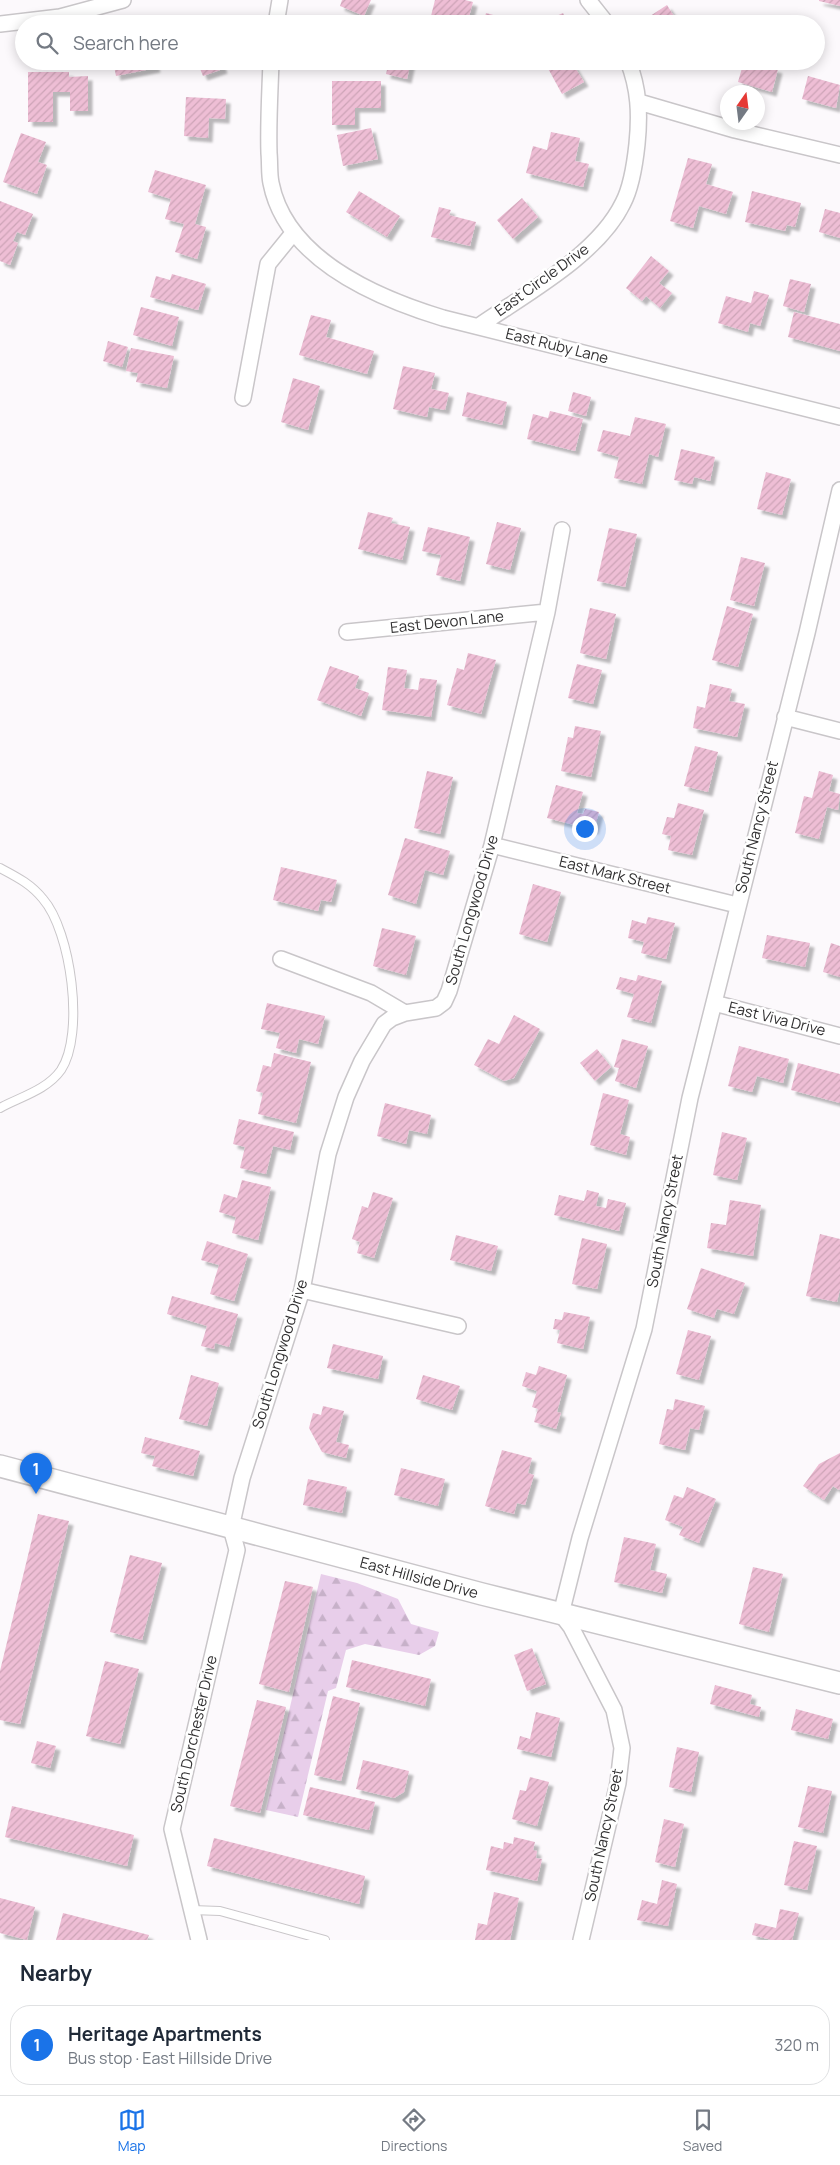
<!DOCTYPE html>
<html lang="en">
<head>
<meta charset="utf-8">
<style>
  body { margin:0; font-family:Manrope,sans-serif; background:#f2f2f3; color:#1f2937 }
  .compass { position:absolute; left:720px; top:85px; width:45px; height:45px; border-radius:50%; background:#fff; box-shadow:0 2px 12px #0003; rotate:14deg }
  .you { position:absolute; left:584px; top:828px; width:18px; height:18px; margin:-12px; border:4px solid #fff; border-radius:50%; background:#1a73e8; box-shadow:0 0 0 8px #1a73e833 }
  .badge { display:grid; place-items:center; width:32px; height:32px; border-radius:50%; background:#1a73e8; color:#fff; font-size:16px; font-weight:700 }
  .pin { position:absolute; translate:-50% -41px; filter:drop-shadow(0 1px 2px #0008) }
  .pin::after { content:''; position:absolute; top:26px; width:18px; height:15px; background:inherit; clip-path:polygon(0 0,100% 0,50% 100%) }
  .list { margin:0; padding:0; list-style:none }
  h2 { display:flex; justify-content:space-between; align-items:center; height:65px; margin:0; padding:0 20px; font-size:21px }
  h2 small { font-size:16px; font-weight:400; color:#747a83 }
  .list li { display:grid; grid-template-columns:32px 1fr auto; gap:15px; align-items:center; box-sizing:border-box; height:80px; margin:0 10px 10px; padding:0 10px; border:1px solid #e0e1e3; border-radius:20px }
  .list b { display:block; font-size:19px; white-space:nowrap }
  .list p { margin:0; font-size:16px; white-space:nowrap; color:#747a83 }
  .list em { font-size:16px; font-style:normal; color:#747a83 }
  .icon { flex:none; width:28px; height:28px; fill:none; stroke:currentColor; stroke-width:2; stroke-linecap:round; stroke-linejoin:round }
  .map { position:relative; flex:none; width:840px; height:1940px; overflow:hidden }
  .search { position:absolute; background:#fff; box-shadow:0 2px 12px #0003; left:15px; right:15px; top:15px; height:55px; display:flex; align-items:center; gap:12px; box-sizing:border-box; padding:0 18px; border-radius:28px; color:#747a83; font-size:19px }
  .sheet { height:155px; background:#fff }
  nav { display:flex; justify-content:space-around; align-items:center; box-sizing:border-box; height:70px; border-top:1px solid #e0e1e3; background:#fff; font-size:14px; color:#747a83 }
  nav a { display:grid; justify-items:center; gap:2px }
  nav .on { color:#1a73e8 }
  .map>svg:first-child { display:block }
</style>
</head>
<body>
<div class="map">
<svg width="840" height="1940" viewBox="0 0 840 1940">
  <defs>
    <pattern id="forest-firs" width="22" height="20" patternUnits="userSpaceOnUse" patternTransform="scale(1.25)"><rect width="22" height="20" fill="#e8ceea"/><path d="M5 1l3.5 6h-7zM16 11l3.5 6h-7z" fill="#c7b1c9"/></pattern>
    <pattern id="building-hatch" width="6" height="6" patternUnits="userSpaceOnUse" patternTransform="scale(1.25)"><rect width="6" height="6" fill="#eebed5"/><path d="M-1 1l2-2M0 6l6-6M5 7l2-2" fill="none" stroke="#cda4b7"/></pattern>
    <filter id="shadow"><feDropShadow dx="4.5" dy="4.5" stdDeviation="1" flood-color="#0004"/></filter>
  </defs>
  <rect width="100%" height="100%" fill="#fcf9fc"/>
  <!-- forest -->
  <path fill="url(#forest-firs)" d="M321,1574l36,9 41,16 13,25 28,8 -4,14 -16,9 -54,-11 -19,6 -10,38 -8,3 -30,126 -32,-7z"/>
  <!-- building -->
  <path fill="url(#building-hatch)" filter="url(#shadow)" d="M342,0h29l-7,16 -24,-10z
    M435,0h30l8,2 -6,22h-38z
    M819,0h21v6l-21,-5z
    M667,5l12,19h-32l-3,-4z
    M486,13l37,10v1h-40z
    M563,13l5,11h-22l-1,-3z
    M113,61h41l2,7 -40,8z
    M197,61h23l3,8 -20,7z
    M389,61h22l-4,18 -21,-5z
    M544,61h27l13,21 -22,12z
    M744,61l34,8 -6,23 -34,-10z
    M28,72h41v5l19,-1v35h-18v-19h-17v30h-25z
    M808,76l32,9 -4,23 -34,-9z
    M332,81h49v27h-26v17h-23z
    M186,97l40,2 -1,20 -16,-1 -1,20 -24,-2z
    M371,128l7,31 -35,7 -6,-31z
    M551,132l29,6 -5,23 14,3 -6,23 -57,-14 7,-27 14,4z
    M21,133l25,9 -8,20 9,3 -10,29 -34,-12z
    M688,158l24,6 -6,20 27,8 -7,22 -27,-8 -6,22 -23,-7z
    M155,170l51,15 -11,39 11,3 -9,32 -22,-7 9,-28 -19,-5 6,-20 -23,-7z
    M359,191l41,25 -13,21 -41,-25z
    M752,191l49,12 -6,24 -8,-2 -2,6 -40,-9z
    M522,198l16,19 -25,22 -16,-19z
    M0,201l33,13 -8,21 -8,-3 -4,9 5,2 -8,22 -10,-4z
    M439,207l12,3 -2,5 27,7 -6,24 -39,-9z
    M825,209l15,4v25l-21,-6z
    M651,256l18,15 -10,12 13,10 -12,15 -14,-12 -4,5 -16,-13z
    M172,274l34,10 -8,26 -48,-13 6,-21 14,4z
    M790,279l21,5 -7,28 -21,-6z
    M754,291l15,4 -9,31 -10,-3 -2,9 -30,-9 8,-27 25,7z
    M141,307l38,10 -7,29 -39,-11z
    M794,312l46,12v27l-52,-14z
    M311,315l20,5 -5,17 48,14 -7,23 -68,-19z
    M108,341l20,6 -6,20 -19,-6z
    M131,348l43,8 -7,32 -31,-6 2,-9 -12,-2z
    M403,366l32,7 -4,16 18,4 -4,17 -16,-3 -2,10 -34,-8z
    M293,378l27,8 -12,44 -27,-8z
    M467,392l40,10 -5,23 -40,-9z
    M573,392l18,5 -5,19 -18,-5z
    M550,411l33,8 -8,32 -48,-12 6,-25 15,4z
    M635,417l31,7 -8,33 -9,-3 -7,30 -28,-6 5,-21 -22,-6 6,-21 27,6z
    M681,449l34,8 -5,24 -16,-4 -2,7 -18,-4z
    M766,472l25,7 -9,36 -25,-6z
    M368,512l25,6 -2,5 19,4 -8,33 -44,-11z
    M497,522l24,6 -11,42 -24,-6z
    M428,527l42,10 -10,44 -24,-6 5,-20 -19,-4z
    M609,528l28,6 -12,53 -28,-6z
    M741,557l24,6 -11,43 -24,-6z
    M727,606l26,8 -15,53 -26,-7z
    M590,608l26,6 -10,45 -26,-6z
    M468,653l28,7 -15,54 -34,-9 10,-37 7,2z
    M577,664l25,6 -9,34 -25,-6z
    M330,666l29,10 -4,12 14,5 -8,23 -44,-16z
    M388,667l19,3 -3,18 14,2 2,-12 17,2 -6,37 -49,-7z
    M710,684l22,5 -3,12 16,3 -8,33 -44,-9 4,-22 8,2z
    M575,726l26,5 -10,46 -30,-6 7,-34 5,1z
    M695,746l23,6 -10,40 -24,-6z
    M427,771l26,6 -13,57 -26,-6z
    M819,771l14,4 -4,16 11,3 -2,16 -11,-3 -8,32 -24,-6 9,-37 8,2z
    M556,785l27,7 -6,21 6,1 2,-5 14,3 -5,18 -47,-12z
    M678,803l26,7 -12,45 -24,-5 3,-14 -9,-2 5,-17 7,1z
    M405,838l45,13 -7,24 -18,-5 -9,34 -28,-9z
    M281,867l56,13 -6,22 -10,-2 -3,11 -45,-11z
    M533,884l28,8 -14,50 -28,-8z
    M648,917l27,6 -9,36 -25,-6 3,-11 -16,-4 4,-18 14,4z
    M382,928l34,8 -10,39 -33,-9z
    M767,935l43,8 -5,24 -43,-9z
    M831,943l9,3v31l-17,-5z
    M638,975l24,6 -11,42 -24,-6 7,-23 -18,-5 4,-12 16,4z
    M267,1003l58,13 -7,28 -19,-5 -3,14 -20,-5 4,-15 -19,-4z
    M514,1015l26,14 -26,49 -10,3 -30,-16 14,-26 11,5z
    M622,1039l26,7 -12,42 -21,-7 4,-13 -5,-1z
    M739,1046l50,13 -6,24 -26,-7 -5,16 -24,-6z
    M597,1049l14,18 -16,14 -15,-18z
    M274,1053l37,9 -15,61 -38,-9 5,-21 -7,-2 7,-26 8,2z
    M798,1063l42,11v29l-49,-13z
    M603,1093l26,7 -9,34 10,3 -4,18 -36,-10z
    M385,1103l46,12 -4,19 -18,-4 -3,14 -29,-8z
    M239,1119l55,13 -4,18 -17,-4 -7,28 -26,-6 5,-21 -12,-3z
    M722,1132l25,6 -10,42 -24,-5z
    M242,1180l29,7 -13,53 -26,-7 4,-16 -17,-5 5,-18 13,4z
    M587,1190l12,3 -3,13 10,2 2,-9 18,4 -7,28 -65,-16 5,-20 25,6z
    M373,1192l20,6 -19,60 -17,-5 3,-11 -8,-3 10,-33 6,2z
    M730,1200l31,5 -8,51 -46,-8 4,-25 15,2z
    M820,1234l20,5v50l-3,13 -31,-6z
    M456,1235l42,11 -7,25 -41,-11z
    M582,1238l25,6 -10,45 -25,-5z
    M207,1241l41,13 -14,47 -24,-7 9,-29 -18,-5z
    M701,1268l44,15 -11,31 -17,-5 -3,9 -27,-9z
    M172,1296l66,18 -9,33 -14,-4 -1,6 -13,-3 6,-20 -40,-12z
    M564,1312l26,5 -7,32 -26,-6 3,-13 -7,-1 2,-10 7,1z
    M688,1330l23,6 -12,44 -23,-6z
    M333,1344l50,12 -5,23 -51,-11z
    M539,1366l28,9 -10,37 4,1 -5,16 -22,-7 4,-13 -6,-2 5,-16 -15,-5 4,-14 10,3z
    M191,1375l28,8 -12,43 -28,-7z
    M423,1375l37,11 -8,24 -36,-11z
    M675,1399l30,7 -6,24 -9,-2 -5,22 -26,-6 8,-35 6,1z
    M323,1406l21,5 -8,31 13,3 -3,13 -24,-6 -13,-24 4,-15 8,2z
    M145,1437l55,14 -7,25 -41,-10 3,-10 -14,-3z
    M502,1450l30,8 -4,15 6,2 -9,30 -8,-2 -3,11 -29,-8z
    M840,1453v35l-1,2 -6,-4 -9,14 -21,-14 16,-22z
    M401,1468l44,11 -7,27 -44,-11z
    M308,1479l39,8 -5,26 -39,-8z
    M687,1487l29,12 -17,44 -20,-8 4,-8 -18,-7 9,-25 9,3z
    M38,1514l31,7 -49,203 -20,-4v-49z
    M624,1537l32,7 -6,26 17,4 -5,19 -48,-11z
    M130,1555l32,8 -20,77 -32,-8z
    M753,1567l30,7 -14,58 -30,-8z
    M285,1581l28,6 -24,105 -30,-8z
    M532,1648l14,36 -19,7 -13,-36z
    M352,1660l79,19 -6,27 -79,-19z
    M105,1661l34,8 -19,75 -34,-8z
    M715,1685l37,10 -2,9 11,3 -2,10 -49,-13z
    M333,1696l27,7 -19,78 -27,-6z
    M257,1700l29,7 -26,106 -30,-7z
    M796,1709l37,10 -5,20 -37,-9z
    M536,1712l24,6 -9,39 -34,-8 3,-13 10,3z
    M37,1741l19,5 -6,22 -19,-5z
    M677,1747l22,5 -8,40 -22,-5z
    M363,1760l46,11 -5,21 -10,6 -38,-9z
    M530,1777l19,5 -12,44 -25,-7 8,-29 6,1z
    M808,1786l24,5 -9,42 -25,-6z
    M310,1787l65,15 -6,28 -66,-15z
    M12,1806l122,29 -7,31 -122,-29z
    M664,1819l20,5 -9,43 -20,-5z
    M514,1837l21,5 -2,8 4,1 -1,7 6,1 -5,22 -51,-11 5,-24 12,3 1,-7 9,2z
    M214,1838l151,38 -6,28 -152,-38z
    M794,1841l23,5 -10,44 -23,-5z
    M662,1880l15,4 -9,42 -31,-6 5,-20 15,4z
    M494,1892l25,6 -9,42h-35l3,-17 9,2z
    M0,1898l35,9 -8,33 -27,-7z
    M780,1909l19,4 -7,27h-20l-20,-5 3,-12 21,5z
    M63,1913l86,22 -2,5h-91z"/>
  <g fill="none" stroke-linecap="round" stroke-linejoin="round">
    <defs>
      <path id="service" d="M0,868c17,9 31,16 43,31 28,32 42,135 18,171 -14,20 -41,27 -61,38
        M192,1910l28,1 105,29"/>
      <path id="minor" d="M588,0l19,24
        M0,24l60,-7 63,-17
        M276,24l4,-24
        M271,61c-1,31 -3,61 -2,92 1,10 0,21 2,30 15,76 106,115 172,135l397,99
        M639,102l96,28 105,25
        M479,326c46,-32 119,-71 144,-123 9,-17 12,-40 14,-59 3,-30 2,-55 -9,-83
        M243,398l25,-134 26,-32
        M347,632l200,-20
        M785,717l55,14
        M492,845l245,60
        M281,959l90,34 34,20
        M714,1003l126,33
        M302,1290l156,36
        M199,1940l-27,-111 65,-279 -6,-22 11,-50 60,-188 26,-136 18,-57 16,-36 22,-37 8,-6 13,-5 31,-5 8,-6 5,-11 43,-146 55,-233 15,-82
        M581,1940l37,-157 4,-35 -8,-38 -43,-83 -10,-13 19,-76 64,-209 46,-231 117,-465 33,-143"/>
      <path id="secondary" d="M0,1466l482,128 358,89"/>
    </defs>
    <!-- service casing -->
    <use href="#service" stroke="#c9c6c9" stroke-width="10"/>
    <!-- minor casing -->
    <use href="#minor" stroke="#c9c6c9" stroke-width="18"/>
    <!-- secondary casing -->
    <use href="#secondary" stroke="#c9c6c9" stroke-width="24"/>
    <!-- service -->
    <use href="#service" stroke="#fff" stroke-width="8"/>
    <!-- minor -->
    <use href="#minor" stroke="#fff" stroke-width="15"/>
    <!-- secondary -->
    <use href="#secondary" stroke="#fff" stroke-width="21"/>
  </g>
  <g text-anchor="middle" stroke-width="5" stroke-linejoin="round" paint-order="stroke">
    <!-- street labels -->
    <g font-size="15" fill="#313031" stroke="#fff">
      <text transform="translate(542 280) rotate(-36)" y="5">East Circle Drive</text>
      <text transform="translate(557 346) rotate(14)" y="5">East Ruby Lane</text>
      <text transform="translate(447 622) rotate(-6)" y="5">East Devon Lane</text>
      <text transform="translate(757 827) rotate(-76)" y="5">South Nancy Street</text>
      <text transform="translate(615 875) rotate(14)" y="5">East Mark Street</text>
      <text transform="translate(472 910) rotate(-74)" y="5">South Longwood Drive</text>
      <text transform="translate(777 1019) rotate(14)" y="5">East Viva Drive</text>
      <text transform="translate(665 1221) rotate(-79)" y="5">South Nancy Street</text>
      <text transform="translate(280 1354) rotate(-73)" y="5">South Longwood Drive</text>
      <text transform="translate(419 1578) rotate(15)" y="5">East Hillside Drive</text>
      <text transform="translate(194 1734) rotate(-77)" y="5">South Dorchester Drive</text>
      <text transform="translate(604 1835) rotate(-78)" y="5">South Nancy Street</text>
    </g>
  </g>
</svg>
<svg class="compass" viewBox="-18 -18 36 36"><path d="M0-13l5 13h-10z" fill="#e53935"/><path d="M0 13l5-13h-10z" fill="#747a83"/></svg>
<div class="you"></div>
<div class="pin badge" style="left:36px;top:1494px">1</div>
<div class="search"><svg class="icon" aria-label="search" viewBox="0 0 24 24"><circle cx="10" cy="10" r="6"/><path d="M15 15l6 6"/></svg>Search here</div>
</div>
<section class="sheet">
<h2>Nearby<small></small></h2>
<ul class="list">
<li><span class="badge">1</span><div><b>Heritage Apartments</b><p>Bus stop · East Hillside Drive</p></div><em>320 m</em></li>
</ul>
</section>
<nav>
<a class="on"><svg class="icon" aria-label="map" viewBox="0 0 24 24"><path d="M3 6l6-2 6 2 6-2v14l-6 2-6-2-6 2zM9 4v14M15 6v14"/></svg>Map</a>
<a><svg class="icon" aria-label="directions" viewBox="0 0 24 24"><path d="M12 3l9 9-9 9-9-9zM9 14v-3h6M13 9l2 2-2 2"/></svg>Directions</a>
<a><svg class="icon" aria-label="saved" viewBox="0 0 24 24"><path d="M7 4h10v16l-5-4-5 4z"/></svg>Saved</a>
</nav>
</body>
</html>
